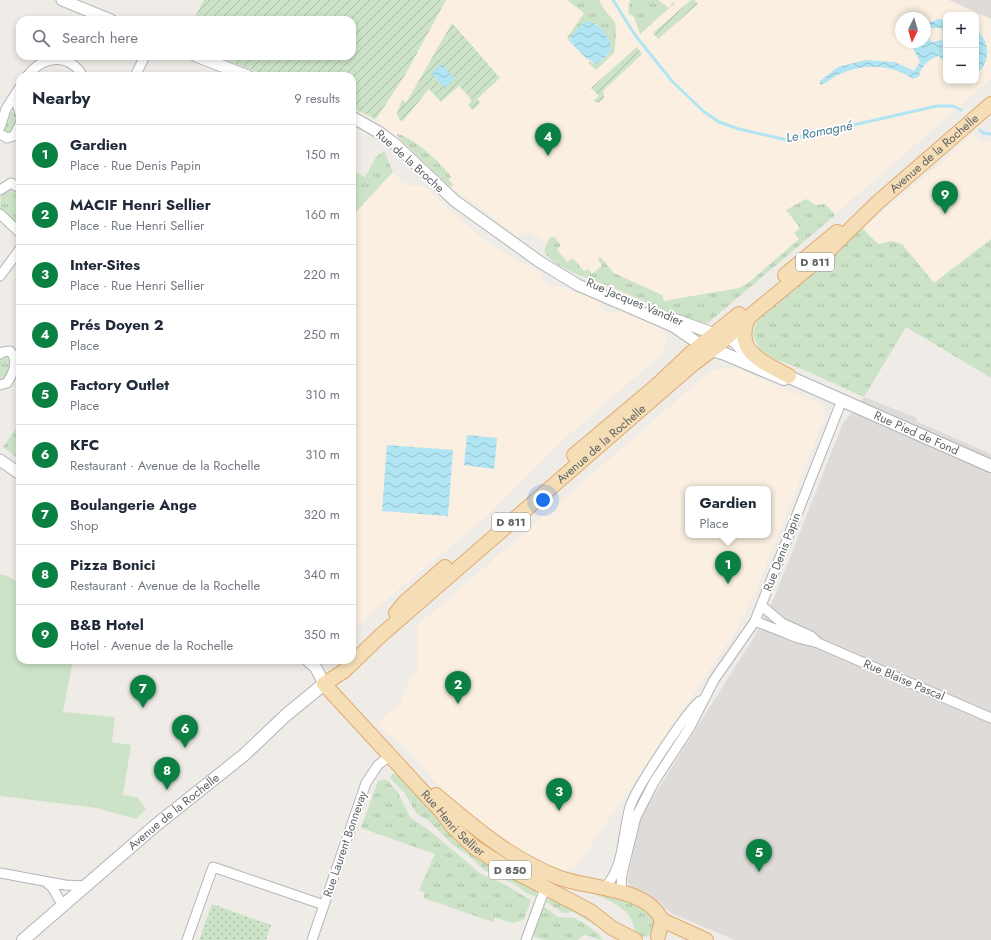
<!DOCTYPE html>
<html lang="en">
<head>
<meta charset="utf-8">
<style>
  body { margin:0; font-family:Jost,sans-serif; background:#f2f2f3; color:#1f2937 }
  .controls { position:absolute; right:12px; top:12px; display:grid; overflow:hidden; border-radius:8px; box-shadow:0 2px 6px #0003 }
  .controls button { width:36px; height:36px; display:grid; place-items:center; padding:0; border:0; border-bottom:1px solid #e0e1e3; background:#fff; color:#1f2937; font:20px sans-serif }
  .compass { position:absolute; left:895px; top:12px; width:36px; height:36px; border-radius:50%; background:#fff; box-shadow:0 2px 6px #0003; rotate:185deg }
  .you { position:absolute; left:543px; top:500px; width:14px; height:14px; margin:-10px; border:3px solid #fff; border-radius:50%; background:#1a73e8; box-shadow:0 0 0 6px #1a73e833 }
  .badge { display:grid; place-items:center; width:26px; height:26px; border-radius:50%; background:#0b8043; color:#fff; font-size:13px; font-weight:700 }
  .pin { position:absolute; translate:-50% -33px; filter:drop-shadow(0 1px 2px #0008) }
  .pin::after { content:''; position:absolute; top:21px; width:14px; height:12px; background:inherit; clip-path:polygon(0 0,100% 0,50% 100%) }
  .popup { position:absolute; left:685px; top:486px; width:86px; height:52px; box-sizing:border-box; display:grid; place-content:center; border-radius:8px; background:#fff; filter:drop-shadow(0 1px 3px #0005); font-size:13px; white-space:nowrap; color:#747a83 }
  .popup b { font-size:15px; color:#1f2937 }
  .popup::after { content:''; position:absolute; left:50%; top:100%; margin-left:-8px; border:8px solid transparent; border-top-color:#fff }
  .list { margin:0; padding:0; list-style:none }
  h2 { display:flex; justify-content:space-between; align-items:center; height:52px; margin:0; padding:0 16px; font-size:17px }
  h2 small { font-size:13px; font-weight:400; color:#747a83 }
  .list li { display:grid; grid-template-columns:26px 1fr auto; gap:12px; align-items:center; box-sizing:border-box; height:60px; padding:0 16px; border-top:1px solid #e0e1e3 }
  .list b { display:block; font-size:15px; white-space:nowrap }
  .list p { margin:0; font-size:13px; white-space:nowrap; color:#747a83 }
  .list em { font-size:13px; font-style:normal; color:#747a83 }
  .icon { flex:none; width:22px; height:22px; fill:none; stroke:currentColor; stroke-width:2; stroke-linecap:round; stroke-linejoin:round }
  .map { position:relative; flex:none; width:991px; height:940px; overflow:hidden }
  .search { position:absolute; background:#fff; box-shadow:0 2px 6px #0003; left:16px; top:16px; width:340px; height:44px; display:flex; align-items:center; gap:10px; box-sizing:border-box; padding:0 14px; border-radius:12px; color:#747a83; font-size:15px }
  .panel { position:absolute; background:#fff; box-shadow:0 2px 6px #0003; left:16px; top:72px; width:340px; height:592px; border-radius:12px }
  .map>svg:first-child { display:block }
</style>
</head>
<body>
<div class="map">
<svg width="991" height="940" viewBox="0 0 991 940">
  <defs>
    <pattern id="grass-tufts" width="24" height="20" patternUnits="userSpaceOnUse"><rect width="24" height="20" fill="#cde3c7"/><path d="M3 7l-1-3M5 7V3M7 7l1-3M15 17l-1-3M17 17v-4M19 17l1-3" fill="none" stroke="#aabca5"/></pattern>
    <pattern id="park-dots" width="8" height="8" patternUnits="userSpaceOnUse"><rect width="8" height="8" fill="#cde3c7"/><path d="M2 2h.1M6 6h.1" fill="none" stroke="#aabca5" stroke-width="1.8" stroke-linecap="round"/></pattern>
    <pattern id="garden-furrows" width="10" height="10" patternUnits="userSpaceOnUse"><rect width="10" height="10" fill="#cde3c7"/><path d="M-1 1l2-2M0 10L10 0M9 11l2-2" fill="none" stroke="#aabca5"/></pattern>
    <pattern id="water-waves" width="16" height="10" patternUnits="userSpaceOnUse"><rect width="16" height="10" fill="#b2e5f4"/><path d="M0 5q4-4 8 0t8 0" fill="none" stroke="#94bdc9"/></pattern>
  </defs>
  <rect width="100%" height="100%" fill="#efece7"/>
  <!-- commercial -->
  <path fill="#faefe1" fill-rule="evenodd" d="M446,0h503l42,19v60l-277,240 -6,4 -18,-1 -76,-34 1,-2 -5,-2 -1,2 -26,-10 -32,-16 -7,-10 2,-8 -17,-10 -11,5 -41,-32 -27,-18 -74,-68 29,-44zM946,15h30v66h-30zM901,18h24v24h-24z
    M973,134l9,9 9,-2v98l-57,44 -32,-39 -11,-3 -13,3 -16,-16 62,-50z
    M384,151l7,18 9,11 12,6h11l63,56 55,31 1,7 9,6h10l39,16 1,5 8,6 13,-2 37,17 5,3 3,11 -4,11 -108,94 -73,73 -95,79 -35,33v-462l13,7 11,-20z
    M735,367l85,37 5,12 -68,173 -21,42 -156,231 -4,5 -15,4 -45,-23 -41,-29 -31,-27 -40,-45 -28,-23 25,-22 8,-20 9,-14v-43l288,-250 8,-5zM688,489h80v46h-80z"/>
  <!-- industrial -->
  <path fill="#dedbd9" d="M949,0h42v19z
    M864,397l53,21 -1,3 75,33v486h-256l-64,-27 -11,-11 -30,-15 -2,-5 1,-10 10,-47 7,-17 108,-171 20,-39 69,-175z"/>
  <!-- grass -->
  <path fill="url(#grass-tufts)" d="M567,0h32c4,9 9,14 15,21 4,6 1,25 0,32l-18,17 -8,-7 2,-2 4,2 9,-4 6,-7 -8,-23 -4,-5 -26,13 -1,5 -3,-4 17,-25z
    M630,0h28l11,8 4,-6 2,1 -35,31 -6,-17 -6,-4z
    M13,112l4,3v8l-7,12 -7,-2 4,-18z
    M398,134c16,4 44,29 53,43l-2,3 5,5 -4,2 -54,-52z
    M384,151l9,21 -41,44v-46l13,7 11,-20z
    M9,188c16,-1 11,26 11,38l-11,-7 -9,-10 1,-15z
    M806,199l10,6 9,-1 10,11 -127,108 -18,-1 -76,-34 1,-2 -5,-2 -1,2c-15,-5 -61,-20 -65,-36l5,-12 5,-1 7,8 -4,4 10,13 6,-4 11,13 4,-2 4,5 10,-9 -4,-6 2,-2 14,16 48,22 2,6 75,-13 9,-5 51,-44 -5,-6 6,-5 -14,-18z
    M862,228l16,16 13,-3 11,3 32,39 57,-44v139l-85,-51 -42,70 -60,-27 -29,-11 -16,-9 -6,-16 4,-14z
    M8,355l3,5 -4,19 -7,4v-26z
    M20,422v38l-17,-13z
    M393,773l4,2 34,35 105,80v7l-8,-3 -14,-10 -30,-14 -16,-15 -15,-10 -25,-25 -12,-7 -12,-21 -14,-14z
    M386,779l11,12 13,26 20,14 51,43 19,8 31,18 -7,20 -12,3 -17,-6 -2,5 -70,-24 2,-5 -6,-3 16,-36 -74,-26 17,-47z
    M596,892c22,6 41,11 59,26l-1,13 -7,6 -11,-2c-3,-25 -21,-32 -42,-41z
    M552,897l44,25 -1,3 -22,-13 -10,1 -19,-12z
    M542,905l16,12 16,1 8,4 16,11 5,7c-7,0 -12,-5 -20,-5l-5,5h-34l-12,-4z"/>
  <!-- park -->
  <path fill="url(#park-dots)" d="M212,904l59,21 -5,15h-67z"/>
  <!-- garden -->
  <path fill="url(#garden-furrows)" d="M204,0h242l-41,75 -29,44 -24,-11v-32h-83l-54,-20h137v-36h-159z
    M691,0h4l3,4 -40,35 -5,-6z
    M452,23l48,55 -23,21 3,4 -7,7 -5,-5 4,-5 -13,-14 -18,16 -12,-13 -27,33 -4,-5 -1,-4 5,-13 4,3z
    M637,47l5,7 -39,37 1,7 -5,5 -6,-2 6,-5 -8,-8z"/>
  <!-- pitch -->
  <path fill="#cde3c7" d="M0,574l8,2 12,8v76h53l-10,52 52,5 -3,25 19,3 -8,50 14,2 9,12 -10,10 -40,-11 -96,-12z"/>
  <!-- water -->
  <path fill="url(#water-waves)" d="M937,19l9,1v20l-4,-2 2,-5 -3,-5h-11l-1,2 -4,-2v-6h8z
    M590,21c9,3 20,16 21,26 0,5 -10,14 -14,17l-11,-6 -16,-16c2,-10 11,-19 20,-21z
    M925,30l3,1 2,9 2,2 9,-2 5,2v23l-7,-9c-9,2 -18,10 -20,20l-6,3c-23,-15 -50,-16 -75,-4 -6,2 -12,9 -18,10v-4l18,-14 28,-7 29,2 19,9 6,-9 -7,-14 1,-6h11z
    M976,30c15,11 15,33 0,44z
    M442,64l13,15 -11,9 -13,-15z
    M467,435l30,3 -3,31 -30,-4z
    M387,445l66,5 -5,66 -66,-5z"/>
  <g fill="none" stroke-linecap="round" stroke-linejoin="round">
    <!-- stream -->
    <path stroke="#b2e5f4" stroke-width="3" d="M613,0l22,35 36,45 32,31 16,11 20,7 48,11 150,-34h16l8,4
      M980,130l3,3 8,1"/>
    <defs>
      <path id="minor" d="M27,76c16,-20 41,-24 56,0
        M135,76l10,-20
        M15,96l5,18
        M0,127l6,-18 14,-22
        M0,134l7,4 7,-2 6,-12
        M0,190l11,-7 9,5
        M0,214l20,19
        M0,276l20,-27
        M0,354l3,-2 7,-1c9,9 3,23 -3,32l-7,2
        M762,606l20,17 29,13 6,6
        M755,621l43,17 20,5 173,75
        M0,873l65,12 21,1
        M44,881l8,6 11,19
        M605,887c20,-20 17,-54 25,-80 6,-19 55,-93 70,-106
        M625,894l-4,-8 1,-12 14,-57 18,-35 36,-55 24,-47 41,-59 87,-221
        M187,940l26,-73 111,38
        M312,940l54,-157 12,-18 13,-10
        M526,940l19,-52"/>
      <path id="tertiary" d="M62,0l49,20
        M196,56l52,20
        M352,117l28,16 16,12 59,56 85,61 38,23 95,41 28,19
        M671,318l44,16
        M0,460l20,14
        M307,660l9,8 8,16"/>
      <g id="secondary">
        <path d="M728,337l9,6 13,17"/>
        <path d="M712,350l13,4 59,25"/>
        <path id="s1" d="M780,373l211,93"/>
        <path id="s2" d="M23,940l133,-115 88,-70 42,-40 38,-31"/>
      </g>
      <g id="primary">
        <path d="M785,275l52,-43"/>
        <path d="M749,317c-17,35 16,46 40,59"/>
        <path d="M574,455l82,-69 35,-33 48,-39"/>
        <path d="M396,613l8,-10 41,-36"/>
        <path id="s3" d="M324,684l20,-13 35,-34 314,-273 27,-20 30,-28 75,-62 52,-51 114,-99"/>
        <path id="s4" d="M324,684l116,126 13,17 21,20 28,18 88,46 22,17 23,12"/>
        <path d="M436,795c39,33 76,65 124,83 29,11 87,9 102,42l-4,16"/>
        <path d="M662,920l44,20"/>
      </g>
    </defs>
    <!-- minor casing -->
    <use href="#minor" stroke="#b2b5b7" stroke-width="11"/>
    <!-- tertiary casing -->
    <use href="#tertiary" stroke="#b2b5b7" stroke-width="13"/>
    <!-- secondary casing -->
    <use href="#secondary" stroke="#b1b5b8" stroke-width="14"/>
    <!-- primary casing -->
    <use href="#primary" stroke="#e0aa6f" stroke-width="16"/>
    <!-- minor -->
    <use href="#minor" stroke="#fff" stroke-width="9"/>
    <!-- tertiary -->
    <use href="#tertiary" stroke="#fff" stroke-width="11"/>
    <!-- secondary -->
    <use href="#secondary" stroke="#fff" stroke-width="12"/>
    <!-- primary -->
    <use href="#primary" stroke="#f5deb6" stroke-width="14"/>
  </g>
  <g text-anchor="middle" stroke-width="3.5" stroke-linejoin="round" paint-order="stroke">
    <!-- shield labels -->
    <g fill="#fff" stroke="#8f9293" stroke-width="1">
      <rect x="796" y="253" width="38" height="18" rx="3"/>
      <rect x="492" y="513" width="38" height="18" rx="3"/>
      <rect x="489" y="861" width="42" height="18" rx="3"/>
    </g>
    <g font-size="11" font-weight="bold" fill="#5f6365">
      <text x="815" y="266">D 811</text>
      <text x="511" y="526">D 811</text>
      <text x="510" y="874">D 850</text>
    </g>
    <!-- street labels -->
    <g font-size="12" fill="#5f6365" stroke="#fff">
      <text dy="4" stroke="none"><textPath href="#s3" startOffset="809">Avenue de la Rochelle</textPath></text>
      <text transform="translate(410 161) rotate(42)" y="4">Rue de la Broche</text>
      <text transform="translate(635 302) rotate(23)" y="4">Rue Jacques Vandier</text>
      <text dy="4" stroke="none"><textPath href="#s1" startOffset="149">Rue Pied de Fond</textPath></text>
      <text dy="4" stroke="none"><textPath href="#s3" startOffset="367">Avenue de la Rochelle</textPath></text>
      <text transform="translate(782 552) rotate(-69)" y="4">Rue Denis Papin</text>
      <text transform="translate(904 680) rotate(23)" y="4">Rue Blaise Pascal</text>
      <text dy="4" stroke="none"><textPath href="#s2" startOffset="198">Avenue de la Rochelle</textPath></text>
      <text dy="4" stroke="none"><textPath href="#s4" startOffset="190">Rue Henri Sellier</textPath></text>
      <text transform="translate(345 844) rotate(-71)" y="4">Rue Laurent Bonnevay</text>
    </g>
    <!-- water labels -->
    <g font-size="13" font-style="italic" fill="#497d94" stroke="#fff">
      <text transform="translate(819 131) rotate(-11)" y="5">Le Romagné</text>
    </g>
  </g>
</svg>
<div class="controls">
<button>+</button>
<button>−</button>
</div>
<svg class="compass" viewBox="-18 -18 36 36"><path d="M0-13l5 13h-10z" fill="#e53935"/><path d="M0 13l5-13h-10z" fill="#747a83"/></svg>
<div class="you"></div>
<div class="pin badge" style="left:728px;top:584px">1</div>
<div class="popup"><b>Gardien</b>Place</div>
<div class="pin badge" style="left:458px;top:704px">2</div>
<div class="pin badge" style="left:559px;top:811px">3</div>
<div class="pin badge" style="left:548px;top:156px">4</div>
<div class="pin badge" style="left:759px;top:872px">5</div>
<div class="pin badge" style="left:185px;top:748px">6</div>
<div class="pin badge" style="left:143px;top:708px">7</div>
<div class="pin badge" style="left:167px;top:790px">8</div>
<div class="pin badge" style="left:945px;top:214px">9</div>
<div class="search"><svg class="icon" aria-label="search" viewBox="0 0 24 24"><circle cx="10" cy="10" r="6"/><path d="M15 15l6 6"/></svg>Search here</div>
<section class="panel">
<h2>Nearby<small>9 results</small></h2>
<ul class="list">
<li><span class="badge">1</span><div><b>Gardien</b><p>Place · Rue Denis Papin</p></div><em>150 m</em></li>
<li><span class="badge">2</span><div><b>MACIF Henri Sellier</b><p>Place · Rue Henri Sellier</p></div><em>160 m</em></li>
<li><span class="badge">3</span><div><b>Inter-Sites</b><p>Place · Rue Henri Sellier</p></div><em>220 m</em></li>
<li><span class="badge">4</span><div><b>Prés Doyen 2</b><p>Place</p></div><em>250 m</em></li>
<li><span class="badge">5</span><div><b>Factory Outlet</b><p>Place</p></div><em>310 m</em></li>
<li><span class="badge">6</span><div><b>KFC</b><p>Restaurant · Avenue de la Rochelle</p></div><em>310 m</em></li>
<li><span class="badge">7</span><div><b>Boulangerie Ange</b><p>Shop</p></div><em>320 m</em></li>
<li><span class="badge">8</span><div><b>Pizza Bonici</b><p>Restaurant · Avenue de la Rochelle</p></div><em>340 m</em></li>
<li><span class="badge">9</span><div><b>B&amp;B Hotel</b><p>Hotel · Avenue de la Rochelle</p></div><em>350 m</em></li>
</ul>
</section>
</div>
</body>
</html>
